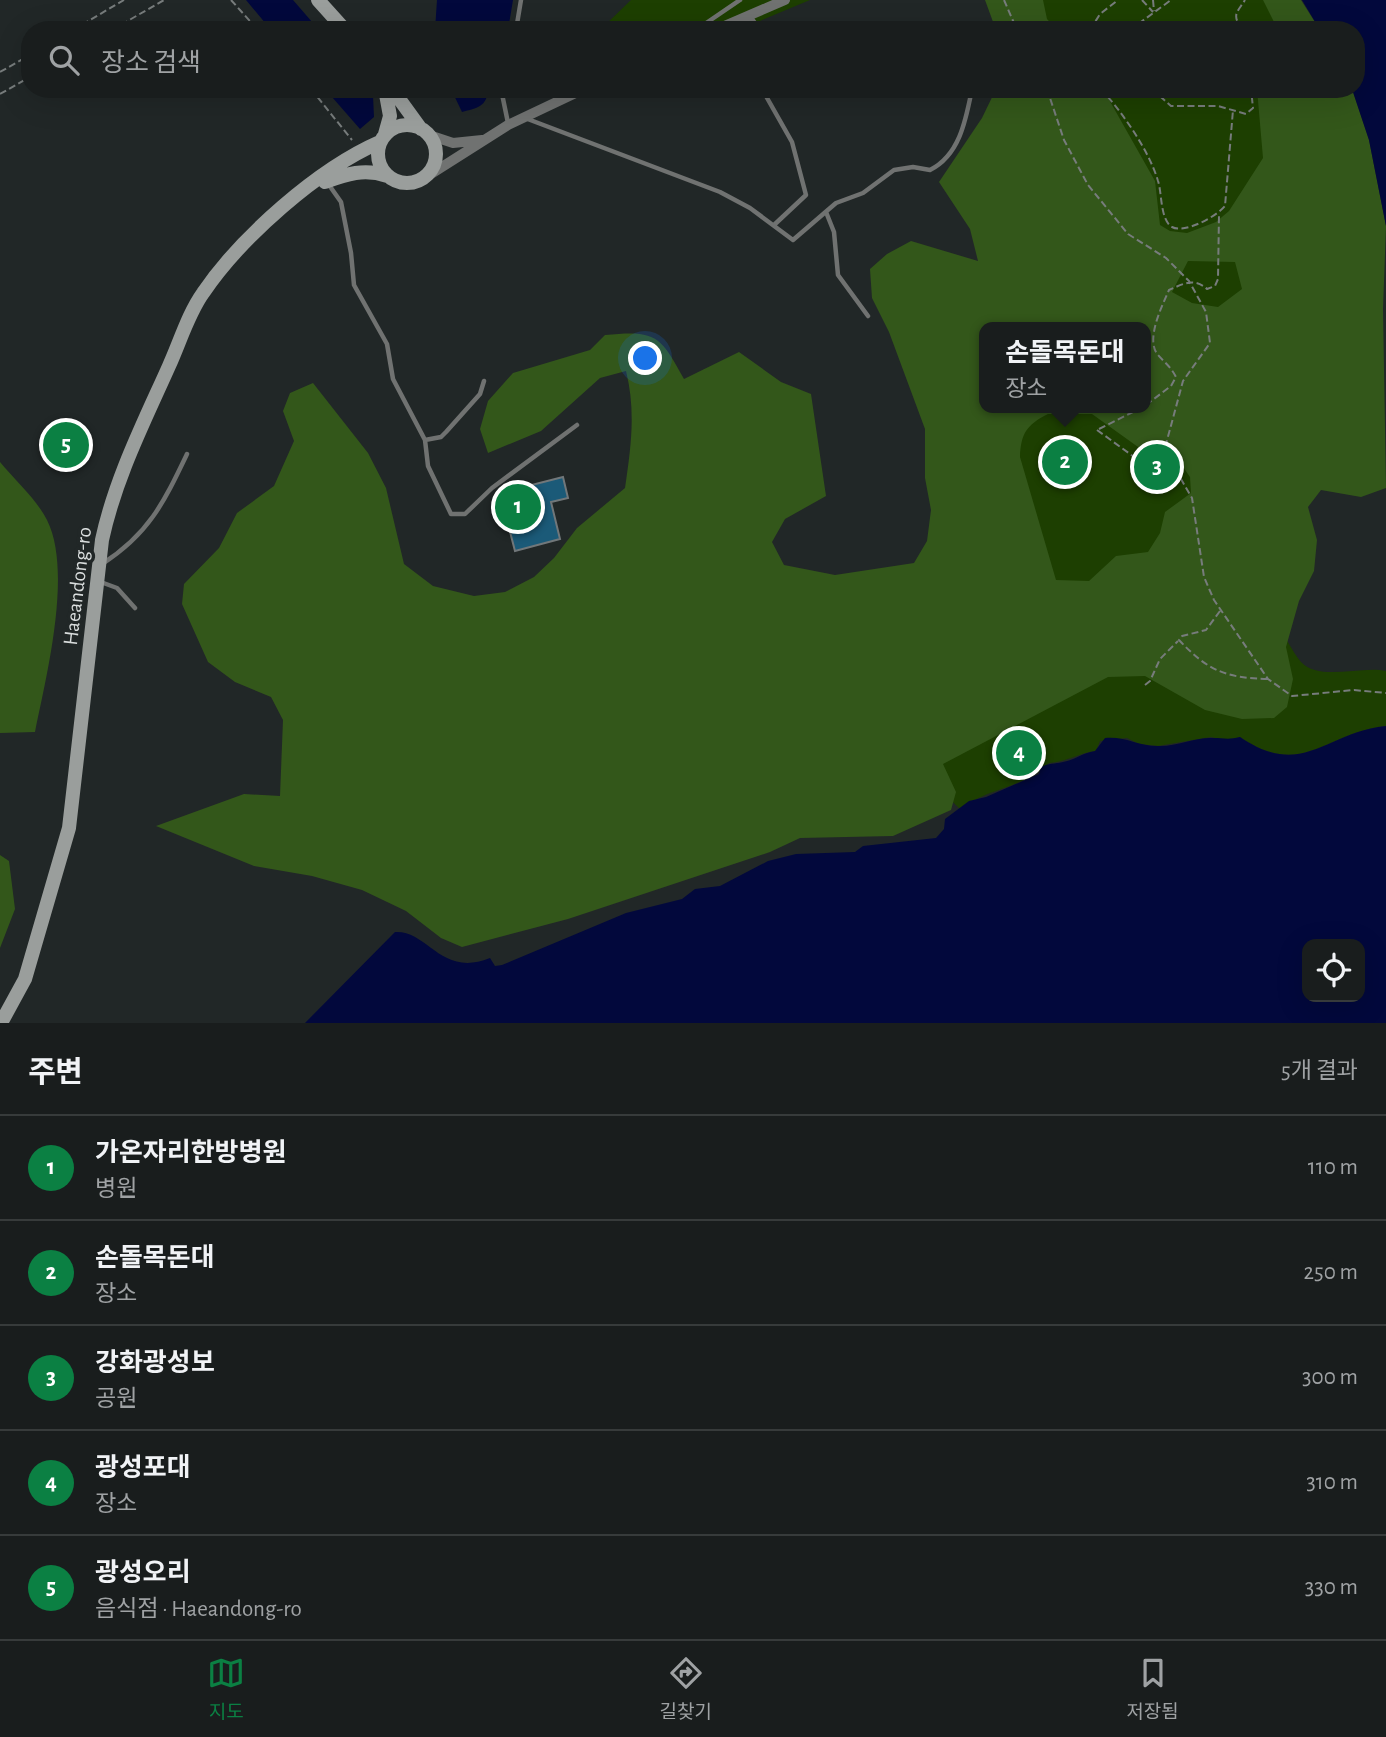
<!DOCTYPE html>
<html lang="ko">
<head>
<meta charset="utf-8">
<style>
  body { margin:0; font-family:"Alegreya Sans","Noto Sans KR",sans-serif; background:#262a2a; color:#f1f3f6 }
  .controls { position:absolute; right:21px; bottom:21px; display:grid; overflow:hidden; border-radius:14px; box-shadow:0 7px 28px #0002 }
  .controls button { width:63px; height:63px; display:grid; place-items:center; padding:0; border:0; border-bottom:2px solid #373b3b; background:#191d1d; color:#f1f3f6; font:35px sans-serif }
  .you { position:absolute; left:646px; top:359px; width:24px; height:24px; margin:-18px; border:5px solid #fff; border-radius:50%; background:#1a73e8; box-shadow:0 0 0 10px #1a73e833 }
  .badge { display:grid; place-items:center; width:46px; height:46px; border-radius:50%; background:#0b8043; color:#fff; font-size:23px; font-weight:700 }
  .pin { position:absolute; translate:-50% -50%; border:4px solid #fff; box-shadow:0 2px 7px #0006 }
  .popup { position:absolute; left:979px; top:322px; width:172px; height:91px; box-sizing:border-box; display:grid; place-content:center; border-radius:14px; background:#191d1d; filter:drop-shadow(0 2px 5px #0005); font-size:23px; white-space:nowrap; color:#9fa2a4 }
  .popup b { font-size:26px; color:#f1f3f6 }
  .popup::after { content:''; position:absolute; left:50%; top:100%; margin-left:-14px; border:14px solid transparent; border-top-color:#191d1d }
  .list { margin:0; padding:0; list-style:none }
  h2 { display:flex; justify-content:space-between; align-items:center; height:91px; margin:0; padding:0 28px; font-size:30px }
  h2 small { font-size:23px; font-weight:400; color:#9fa2a4 }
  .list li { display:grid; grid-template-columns:46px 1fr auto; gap:21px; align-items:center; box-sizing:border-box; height:105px; padding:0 28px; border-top:2px solid #373b3b }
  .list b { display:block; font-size:26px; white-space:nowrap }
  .list p { margin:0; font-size:23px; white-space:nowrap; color:#9fa2a4 }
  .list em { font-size:23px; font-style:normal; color:#9fa2a4 }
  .icon { flex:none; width:38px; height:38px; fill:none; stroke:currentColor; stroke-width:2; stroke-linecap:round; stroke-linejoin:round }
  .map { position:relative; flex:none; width:1386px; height:1023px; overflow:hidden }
  .search { position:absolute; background:#191d1d; box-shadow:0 7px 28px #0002; left:21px; right:21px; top:21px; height:77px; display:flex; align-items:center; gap:18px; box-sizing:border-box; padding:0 24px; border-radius:28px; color:#9fa2a4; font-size:26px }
  .sheet { height:616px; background:#191d1d }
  nav { display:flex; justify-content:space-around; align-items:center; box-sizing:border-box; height:98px; border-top:2px solid #373b3b; background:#191d1d; font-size:19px; color:#9fa2a4 }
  nav a { display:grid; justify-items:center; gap:4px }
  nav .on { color:#0b8043 }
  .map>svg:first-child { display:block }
</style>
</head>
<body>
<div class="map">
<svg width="1386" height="1023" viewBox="0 0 1386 1023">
  <rect width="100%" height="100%" fill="#212727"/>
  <!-- green -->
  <path fill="#1d3f01" d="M631,0h179l-72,30h-138z
    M987,0h308l18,30h-312z
    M1029,89h312l-63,536c7,11 14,26 23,37 19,20 61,3 85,9v55c-61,6 -83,54 -146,11l-13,4 -16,-4 -53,9 -19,-2 -12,-6 -27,3 -4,10c-18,2 -29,11 -47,12 -23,25 -68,26 -88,47l-34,-33 90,-369h129v-81z"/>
  <!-- forest -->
  <path fill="#33571a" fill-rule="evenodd" d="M985,0h58l4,19 10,11h-61z
    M1263,0h38l19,30h-42z
    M996,89h107l52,92 5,44 10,6 17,2 29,-11 13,-11 34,-53 -6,-69h95l17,51 17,86 -3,83 3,179 -25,9 -40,-7 -13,17 9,33 -3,31 -15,30 -13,46 7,32 -6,28 -13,11 -32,1 -37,-9 -60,-34 -37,1 -165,87 13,28 -5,18 -58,26 -93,2 -30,14 -202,67 -106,28 -21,-9 -35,-27 -44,-21 -50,-14 -58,-10 -98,-40 88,-32 36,2 3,-76 -12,-23 -36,-15 -27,-20 -26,-58 2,-20 35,-36 18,-35 37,-27 20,-45 -11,-30 7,-18 23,-10 55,70 18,35 18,76 29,22 41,10 31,-4 29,-15 20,-19 23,-30 48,-40c6,-41 11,-77 1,-117l-26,7 -59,53 -53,22 -8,-24 8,-28 25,-28 77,-23 15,-15c51,-5 55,0 79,44l55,-27 42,30 30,12 15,102 -41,23 -13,23 12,23 51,10 79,-12 13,-22 4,-31 -6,-32v-49l-36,-97 -17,-34 -2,-29 17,-15 24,-13 67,20 -8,-32 -31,-47 43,-64zM1188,261l47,1 7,27 -24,18 -26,-4 -20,-11zM984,327h162v81h-162zM1048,414h44l67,48 22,2 9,13 1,16 -26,19 -5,21 -12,19 -32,4 -27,25 -33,-1 -36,-123c1,-23 6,-32 28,-43z
    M0,462c15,18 37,38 47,58 26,52 -1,157 -12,212l-35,1z
    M0,855l9,6 6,48 -15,39z"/>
  <!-- water -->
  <path fill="#02083c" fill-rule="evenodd" d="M246,0h47l26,30h-48z
    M437,0h76l-5,30h-73z
    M1302,0h84v226l-17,-86 -17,-51h4v-59h-36z
    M325,89h42l6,7 1,21 -14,12z
    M451,89h37c-1,18 -11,19 -26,23z
    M1386,726v297h-1081l90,-91c33,-2 46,46 95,26l5,8 7,-1 124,-52 56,-14 13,-10 25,-3 48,-25 28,-7 59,-2 8,-6 73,-8 8,-9 1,-10 24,-18 17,-4 53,-23 2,-7c8,-4 14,-3 22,-5 12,-2 19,-9 32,-11l10,-13c20,-2 33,8 53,8 18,1 37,-9 55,-8 10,0 16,2 27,-1 63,43 85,-5 146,-11zM1307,944h53v53h-53z"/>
  <!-- building -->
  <path fill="#1b5a78" stroke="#71777a" stroke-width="2" d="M563,477l5,21 -17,4 9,37 -45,12 -15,-58z"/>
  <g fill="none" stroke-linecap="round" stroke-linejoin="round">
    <!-- path -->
    <path stroke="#777c7c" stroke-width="2" stroke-dasharray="7 3.5" stroke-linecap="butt" d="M231,0l27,30
      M1004,0l13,30
      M1142,0l11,12
      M1153,0l1,11
      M73,30l51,-30
      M112,30l52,-30
      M1090,30l10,-16 18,-14
      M1130,30l41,-30
      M1242,30c-10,-16 -6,-16 3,-30
      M0,72l30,-17
      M311,89l41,51
      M1047,89l17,51 24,45 40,49 38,24 23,23 17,31 4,31 -27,38 -17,63 1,11 25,43 12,79 10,23 54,79 24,17 62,-6 32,3
      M1101,89c21,23 48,61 57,92 4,11 2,39 14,46 13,7 45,-11 53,-21l8,-96
      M1152,89l19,17h47l28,8 7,-6 -2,-19
      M0,94l30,-17
      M1146,405l25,-19 5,-9c-5,-10 -11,-14 -18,-22 -13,-15 4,-49 11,-65 14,-6 25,-13 38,-1l8,-3 3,-7 1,-65
      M1099,429l42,-21
      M1097,430l55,40 22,-1
      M1220,611l-14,19 -24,6 -3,4c29,31 47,38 89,39
      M1145,685l5,-4 10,-22 18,-18"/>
    <!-- lane -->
    <path stroke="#707271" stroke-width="4.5" d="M750,16l10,14
      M516,30l5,-30
      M696,30l44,-30
      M747,30l2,-13
      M501,89l7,34
      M762,89l30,53 14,53 -32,30
      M525,118l195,74 30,16 43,32 43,-37 27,-10 31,-23 19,-3 17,3c30,-15 36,-51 42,-81
      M329,185l12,17 10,51 3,32 33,59 6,35 32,61 3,26 23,48h14l27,-26 85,-63
      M826,212l8,20 4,43 30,41
      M425,440l16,-3 5,-5 34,-38 4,-13
      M102,564c47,-30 62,-62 85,-110
      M98,581l19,7 18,20"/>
    <!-- street -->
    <path stroke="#707271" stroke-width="10" d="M715,30l70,-30
      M429,135l24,8 29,-3
      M423,179l85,-54 76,-36"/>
    <!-- secondary -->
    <path stroke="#9a9e9c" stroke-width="14" d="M318,0l27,30
      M385,89l5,27 -5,18
      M392,89l29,40
      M378 154a29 29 0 1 1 58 0a29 29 0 1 1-58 0Z
      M325,182c21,-8 40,-14 62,-6
      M1,1023l24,-44 44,-151 33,-288c13,-61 42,-118 67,-174 11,-24 19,-52 34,-73 38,-56 115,-124 177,-151"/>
  </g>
  <g text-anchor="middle" stroke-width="7" stroke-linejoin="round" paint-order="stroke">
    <!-- street labels -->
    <g font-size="21" fill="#d9dddd" stroke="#212727">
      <text transform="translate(77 586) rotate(-83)" y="7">Haeandong-ro</text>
    </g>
  </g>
</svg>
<div class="controls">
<button><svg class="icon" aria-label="locate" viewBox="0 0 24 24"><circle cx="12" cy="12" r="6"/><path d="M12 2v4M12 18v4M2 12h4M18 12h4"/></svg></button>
</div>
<div class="you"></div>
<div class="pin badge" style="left:518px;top:507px">1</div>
<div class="pin badge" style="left:1065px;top:462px">2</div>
<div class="popup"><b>손돌목돈대</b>장소</div>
<div class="pin badge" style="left:1157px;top:467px">3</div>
<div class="pin badge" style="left:1019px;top:753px">4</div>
<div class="pin badge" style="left:66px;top:445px">5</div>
<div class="search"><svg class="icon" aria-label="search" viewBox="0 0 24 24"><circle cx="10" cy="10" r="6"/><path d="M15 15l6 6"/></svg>장소 검색</div>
</div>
<section class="sheet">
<h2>주변<small>5개 결과</small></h2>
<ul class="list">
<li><span class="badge">1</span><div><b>가온자리한방병원</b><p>병원</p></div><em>110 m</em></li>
<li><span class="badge">2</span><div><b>손돌목돈대</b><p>장소</p></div><em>250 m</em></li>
<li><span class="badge">3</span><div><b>강화광성보</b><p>공원</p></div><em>300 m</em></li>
<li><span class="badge">4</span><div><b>광성포대</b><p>장소</p></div><em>310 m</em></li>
<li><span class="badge">5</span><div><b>광성오리</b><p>음식점 · Haeandong-ro</p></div><em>330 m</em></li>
</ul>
</section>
<nav>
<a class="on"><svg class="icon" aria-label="map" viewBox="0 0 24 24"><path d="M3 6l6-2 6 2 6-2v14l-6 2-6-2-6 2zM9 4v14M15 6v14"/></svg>지도</a>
<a><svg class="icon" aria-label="directions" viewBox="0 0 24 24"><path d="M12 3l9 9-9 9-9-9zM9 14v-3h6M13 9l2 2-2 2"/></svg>길찾기</a>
<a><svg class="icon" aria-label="saved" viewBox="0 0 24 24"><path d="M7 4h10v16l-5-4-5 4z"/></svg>저장됨</a>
</nav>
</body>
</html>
